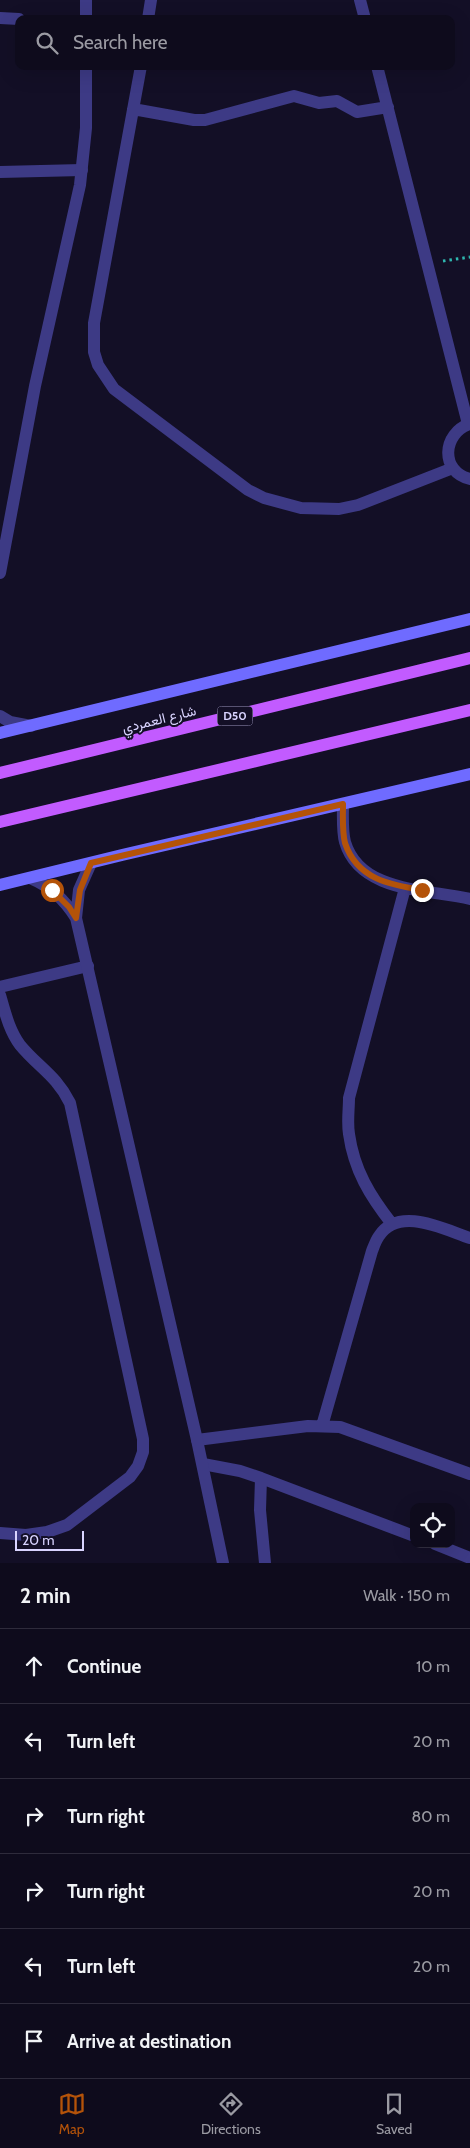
<!DOCTYPE html>
<html lang="en">
<head>
<meta charset="utf-8">
<style>
  body { margin:0; font-family:Cabin,Vazirmatn,sans-serif; background:#1c1929; color:#f1f3f6 }
  .controls { position:absolute; right:15px; bottom:15px; display:grid; overflow:hidden; border-radius:10px; box-shadow:0 5px 20px #0002 }
  .controls button { width:45px; height:45px; display:grid; place-items:center; padding:0; border:0; border-bottom:1px solid #2e2b3b; background:#0e0b1c; color:#f1f3f6; font:25px sans-serif }
  .scale { position:absolute; left:15px; bottom:12px; width:69px; box-sizing:border-box; padding-left:5px; border:2px solid #d9d4ff; border-top:0; font-size:14px; line-height:18px; white-space:nowrap; color:#d9d4ff; -webkit-text-stroke:4px #130f26; paint-order:stroke }
  .stop { position:absolute; width:15px; height:15px; margin:-11px; border:4px solid #b45309; border-radius:50%; background:#fff }
  .stop.end { background:#b45309; border-color:#fff; box-shadow:0 1px 5px #0008 }
  .list { margin:0; padding:0; list-style:none }
  h2 { display:flex; justify-content:space-between; align-items:center; height:65px; margin:0; padding:0 20px; font-size:21px }
  h2 small { font-size:16px; font-weight:400; color:#9b9ba3 }
  .list li { display:grid; grid-template-columns:32px 1fr auto; gap:15px; align-items:center; box-sizing:border-box; height:75px; padding:0 20px; border-top:1px solid #2e2b3b }
  .list b { display:block; font-size:19px; white-space:nowrap }
  .list em { font-size:16px; font-style:normal; color:#9b9ba3 }
  .icon { flex:none; width:28px; height:28px; fill:none; stroke:currentColor; stroke-width:2; stroke-linecap:round; stroke-linejoin:round }
  .map { position:relative; flex:none; width:470px; height:1563px; overflow:hidden }
  .search { position:absolute; background:#0e0b1c; box-shadow:0 5px 20px #0002; left:15px; right:15px; top:15px; height:55px; display:flex; align-items:center; gap:12px; box-sizing:border-box; padding:0 18px; border-radius:10px; color:#9b9ba3; font-size:19px }
  .sheet { height:515px; background:#0e0b1c }
  nav { display:flex; justify-content:space-around; align-items:center; box-sizing:border-box; height:70px; border-top:1px solid #2e2b3b; background:#0e0b1c; font-size:14px; color:#9b9ba3 }
  nav a { display:grid; justify-items:center; gap:2px }
  nav .on { color:#b45309 }
  .map>svg:first-child { display:block }
</style>
</head>
<body>
<div class="map">
<svg width="470" height="1563" viewBox="0 0 470 1563">
  <rect width="100%" height="100%" fill="#130f26"/>
  <g fill="none" stroke-linecap="round" stroke-linejoin="round">
    <!-- path -->
    <path stroke="#2fb8b0" stroke-width="3" stroke-dasharray="2.5 4" stroke-linecap="butt" d="M443,261l27,-4"/>
    <!-- lane -->
    <path stroke="#3d3a85" stroke-width="12" d="M360,0l5,19
      M0,18l19,1
      M148,19l3,-19
      M141,66l-47,257v29l4,13 16,24 134,101 16,8 37,10 38,1 19,-4 95,-37
      M377,66l91,358
      M133,109l61,11h11l89,-24 25,7 18,-2 20,11 31,-5
      M0,172l82,-2
      M470,424c-28,9 -30,48 0,55
      M343,804c0,12 -1,27 2,38 15,51 83,47 125,57
      M0,987l88,-21
      M0,995c5,17 9,35 20,50 18,22 36,30 50,58l73,336v13l-5,14 -8,11 -63,48 -20,7 -21,3 -26,-2
      M392,1224c-22,-28 -38,-54 -43,-90 -2,-12 0,-24 0,-36l56,-210
      M322,1426l50,-175c2,-5 4,-11 7,-15 20,-30 64,-7 91,2
      M197,1440l111,-14 32,1 130,47
      M203,1464l37,7 21,7 153,58
      M261,1478l-1,32 5,53
      M435,1544l35,14"/>
    <!-- street -->
    <path stroke="#3d3a85" stroke-width="12" d="M86,19v-19
      M0,573l35,-187 45,-201 6,-57v-62
      M0,716l10,6 21,4
      M30,878c21,9 34,21 46,40l121,522 26,123
      M76,918l3,-28 12,-27"/>
    <!-- secondary -->
    <path stroke="#6f6bff" stroke-width="12" d="M0,733l470,-114
      M0,885l122,-30 348,-81"/>
    <!-- primary -->
    <path stroke="#c25bff" stroke-width="12" d="M0,773l470,-115
      M0,822l470,-112"/>
  </g>
  <g fill="none" stroke-linecap="round" stroke-linejoin="round">
    <!-- route -->
    <path stroke="#b45309" stroke-width="6" d="M52,890l17,17 7,11 4,-28 11,-27 252,-59c0,12 -1,27 2,39 12,36 45,42 77,47"/>
  </g>
  <g text-anchor="middle" stroke-width="4" stroke-linejoin="round" paint-order="stroke">
    <!-- shield labels -->
    <rect fill="#130f26" stroke="#9e99be" stroke-width="1" x="217.5" y="706.5" width="35" height="19" rx="4"/>
    <g font-size="12" font-weight="bold" fill="#d9d4ff">
      <text x="235" y="720">D50</text>
    </g>
    <!-- street labels -->
    <g font-size="14" fill="#d9d4ff" stroke="#130f26">
      <text transform="translate(159 719) rotate(-14)" y="5">شارع العمردي</text>
    </g>
  </g>
</svg>
<div class="controls">
<button><svg class="icon" aria-label="locate" viewBox="0 0 24 24"><circle cx="12" cy="12" r="6"/><path d="M12 2v4M12 18v4M2 12h4M18 12h4"/></svg></button>
</div>
<div class="scale">20 m</div>
<div class="stop" style="left:52px;top:890px"></div>
<div class="stop end" style="left:422px;top:890px"></div>
<div class="search"><svg class="icon" aria-label="search" viewBox="0 0 24 24"><circle cx="10" cy="10" r="6"/><path d="M15 15l6 6"/></svg>Search here</div>
</div>
<section class="sheet">
<h2>2 min<small>Walk · 150 m</small></h2>
<ul class="list">
<li><svg class="icon" aria-label="ahead" viewBox="0 0 24 24"><path d="M12 20V5M6 11l6-6 6 6"/></svg><div><b>Continue</b></div><em>10 m</em></li>
<li><svg class="icon" aria-label="left" viewBox="0 0 24 24"><path d="M17 20v-9H6M10 6l-5 5 5 5"/></svg><div><b>Turn left</b></div><em>20 m</em></li>
<li><svg class="icon" aria-label="right" viewBox="0 0 24 24"><path d="M7 20v-9h11M14 6l5 5-5 5"/></svg><div><b>Turn right</b></div><em>80 m</em></li>
<li><svg class="icon" aria-label="right" viewBox="0 0 24 24"><path d="M7 20v-9h11M14 6l5 5-5 5"/></svg><div><b>Turn right</b></div><em>20 m</em></li>
<li><svg class="icon" aria-label="left" viewBox="0 0 24 24"><path d="M17 20v-9H6M10 6l-5 5 5 5"/></svg><div><b>Turn left</b></div><em>20 m</em></li>
<li><svg class="icon" aria-label="arrive" viewBox="0 0 24 24"><path d="M6 21V4h12l-3 4 3 4H6"/></svg><div><b>Arrive at destination</b></div></li>
</ul>
</section>
<nav>
<a class="on"><svg class="icon" aria-label="map" viewBox="0 0 24 24"><path d="M3 6l6-2 6 2 6-2v14l-6 2-6-2-6 2zM9 4v14M15 6v14"/></svg>Map</a>
<a><svg class="icon" aria-label="directions" viewBox="0 0 24 24"><path d="M12 3l9 9-9 9-9-9zM9 14v-3h6M13 9l2 2-2 2"/></svg>Directions</a>
<a><svg class="icon" aria-label="saved" viewBox="0 0 24 24"><path d="M7 4h10v16l-5-4-5 4z"/></svg>Saved</a>
</nav>
</body>
</html>
